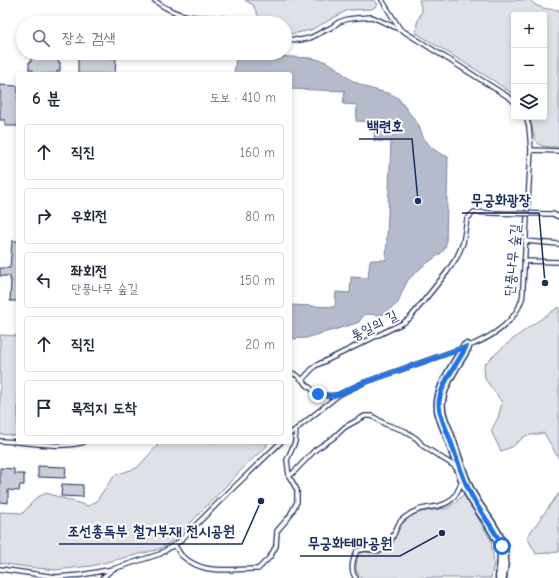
<!DOCTYPE html>
<html lang="ko">
<head>
<meta charset="utf-8">
<style>
  body { margin:0; font-family:"Comic Neue","Poor Story",sans-serif; background:#f2f2f3; color:#1f2937 }
  .controls { position:absolute; right:12px; top:12px; display:grid; overflow:hidden; border-radius:4px; box-shadow:0 2px 6px #0003 }
  .controls button { width:36px; height:36px; display:grid; place-items:center; padding:0; border:0; border-bottom:1px solid #e0e1e3; background:#fff; color:#1f2937; font:20px sans-serif }
  .stop { position:absolute; width:12px; height:12px; margin:-9px; border:3px solid #1a73e8; border-radius:50%; background:#fff }
  .stop.end { background:#1a73e8; border-color:#fff; box-shadow:0 1px 4px #0008 }
  .list { margin:0; padding:0; list-style:none }
  h2 { display:flex; justify-content:space-between; align-items:center; height:52px; margin:0; padding:0 16px; font-size:17px }
  h2 small { font-size:13px; font-weight:400; color:#747a83 }
  .list li { display:grid; grid-template-columns:26px 1fr auto; gap:12px; align-items:center; box-sizing:border-box; height:56px; margin:0 8px 8px; padding:0 8px; border:1px solid #e0e1e3; border-radius:4px }
  .list b { display:block; font-size:15px; white-space:nowrap }
  .list p { margin:0; font-size:13px; white-space:nowrap; color:#747a83 }
  .list em { font-size:13px; font-style:normal; color:#747a83 }
  .icon { flex:none; width:22px; height:22px; fill:none; stroke:currentColor; stroke-width:2; stroke-linecap:round; stroke-linejoin:round }
  .map { position:relative; flex:none; width:559px; height:578px; overflow:hidden }
  .search { position:absolute; background:#fff; box-shadow:0 2px 6px #0003; left:16px; top:16px; width:276px; height:44px; display:flex; align-items:center; gap:10px; box-sizing:border-box; padding:0 14px; border-radius:22px; color:#747a83; font-size:15px }
  .panel { position:absolute; background:#fff; box-shadow:0 2px 6px #0003; left:16px; top:72px; width:276px; height:372px; border-radius:4px }
  .map>svg:first-child { display:block }
</style>
</head>
<body>
<div class="map">
<svg width="559" height="578" viewBox="0 0 559 578">
  <rect width="100%" height="100%" fill="#fff"/>
  <filter id="ink" filterUnits="userSpaceOnUse"><feTurbulence type="fractalNoise" baseFrequency=".025" numOctaves="2"/><feDisplacementMap in="SourceGraphic" scale="8" xChannelSelector="R" yChannelSelector="G"/><feConvolveMatrix kernelMatrix="1 2 1 2 8 2 1 2 1" color-interpolation-filters="sRGB"/></filter>
  <g filter="url(#ink)">
    <!-- green -->
    <path fill="#dee1e7" stroke="#7c88a2" d="M245,0h130l3,5 -6,4 -24,1 -37,20 -19,4 -7,-3v-8h-23l-9,-18z
      M419,0h111c7,9 18,9 29,10v137c-5,0 -12,0 -17,-1 -9,-2 -10,-21 -12,-29h14v-102h-30v80l-20,-14 -78,-48 1,-10 5,-12z
      M559,307v152l-15,-26 -19,3 -13,11 -11,4 -10,-20 7,-13 4,-16 -17,-23 -1,-14c22,-23 49,-41 75,-58z
      M0,335l18,1v100l-18,-2z
      M161,442h106v4l-18,16 -73,76 -16,11 -32,8 -37,9 -35,4 -29,-3 -27,-4v-51l23,1 13,-15 10,-5 42,13 9,-5 4,-7 14,-19 22,-7 19,-21z
      M559,493v59l-23,2 -9,-17z
      M464,494l27,46 3,24 -3,14h-130l-5,-8 1,-12 5,-6 19,1 4,-2 6,-7 9,-18 12,-12 6,-2 30,-4 8,-6z"/>
    <!-- water -->
    <path fill="#b5bbca" stroke="#77839f" d="M275,56l36,2 13,3 10,5 17,14 17,8 23,6 7,4 20,26 3,7 2,6 8,10 8,6 9,4 -2,88 -2,5 -4,4 -17,12 -15,14 -6,12 -4,11 -6,5 -8,6 -5,1 -12,-1 -4,2 -4,6 -5,2 -48,14 -16,1v-34l45,2 1,-15 14,1 1,-16 17,1 2,-18h16l5,-118 -17,-1 1,-19 -19,-1 1,-16 -14,-1 2,-13 -55,-2v-15h-56l2,-16z"/>
    <!-- building -->
    <path fill="#caceda" stroke="#1b2f5e" d="M33,53h24l1,3v6h2v9h-3v3h-24v-4h-4v-8h2v-5z
      M78,53h29v5h9l-1,16h-37z
      M0,85l18,1v40h-13v-6h-5z
      M12,241h6v60h-8l1,-21h-1v-4h-10v-8h10z
      M38,466l28,1 -1,11 -27,-1z
      M0,468l14,1v5h10v11h-4l-1,6 -11,-1v13l-8,-1z
      M62,484l21,1v12l-22,-1z"/>
    <g fill="none" stroke-linecap="round" stroke-linejoin="round">
      <defs>
        <path id="lane" d="M154,0c11,9 27,16 41,17 16,1 34,0 50,6
          M382,0l18,29 110,69 4,4
          M285,39l15,1 10,-2 22,-11 7,-5 9,-3 9,-1 15,-1 27,12
          M531,150l28,1
          M553,214l6,3
          M525,241l34,3
          M524,261l35,1
          M290,372l8,4 4,4 13,-14 88,-43 7,-5 37,-46 10,-15 6,-14 4,-24 7,-7 17,1
          M302,380c13,13 17,18 37,15
          M290,434l50,-40 23,-11 111,-39c21,-9 41,-22 48,-45 1,-4 1,-9 1,-13l8,-136 -2,-23 -3,-10
          M0,441l18,1
          M19,442c21,2 44,6 65,0
          M289,476l4,-3 22,-23 18,-12 12,-11 20,-11h7l13,8 20,7 12,8 6,7 30,19 5,5
          M174,545c3,3 5,7 7,10 2,2 5,4 8,6 21,14 45,7 69,8l12,-12 6,-11 1,-15 12,-14 8,-15v-12l-8,-14 -2,-16 8,-18 1,-12
          M0,569l56,8 25,-2 32,-6 47,-15 20,-13 47,-47 54,-52
          M102,578l10,-8
          M356,578c-7,-8 -3,-19 1,-27 3,-1 6,-2 9,-2 6,0 10,3 16,1 10,-4 12,-20 18,-28 1,-2 4,-4 7,-6 22,-17 44,2 55,-36"/>
        <path id="secondary" d="M466,347c-9,16 -24,36 -26,54 -2,12 5,24 9,35 7,19 12,39 21,57 9,18 25,33 31,52 4,10 1,23 0,33"/>
      </defs>
      <!-- lane casing -->
      <use href="#lane" stroke="#1b2f5e" stroke-width="6"/>
      <!-- secondary casing -->
      <use href="#secondary" stroke="#1b2f5e" stroke-width="13"/>
      <!-- lane -->
      <use href="#lane" stroke="#fff" stroke-width="3.5"/>
      <!-- secondary -->
      <use href="#secondary" stroke="#fff" stroke-width="10"/>
      <defs>
        <path id="lane-bridge" d="M491,213l62,1"/>
      </defs>
      <!-- lane-bridge casing -->
      <use href="#lane-bridge" stroke="#1b2f5e" stroke-width="6" stroke-linecap="butt"/>
      <!-- lane-bridge -->
      <use href="#lane-bridge" stroke="#fff" stroke-width="3.5"/>
    </g>
  </g>
  <g fill="none" stroke-linecap="round" stroke-linejoin="round" filter="url(#ink)">
    <!-- route -->
    <path stroke="#1a73e8" stroke-width="5" d="M318,394l14,2 8,-2 23,-11 103,-36c-8,16 -25,36 -27,55 -1,11 6,24 10,35 8,21 14,45 26,65 9,15 20,28 27,44"/>
  </g>
  <g text-anchor="middle" stroke-width="4" stroke-linejoin="round" paint-order="stroke">
    <!-- street labels -->
    <g font-size="14" fill="#1b2f5e" stroke="#fff">
      <text transform="translate(512 260) rotate(-85)" y="5">단풍나무 숲길</text>
      <text transform="translate(374 325) rotate(-27)" y="5">통일의 길</text>
    </g>
  </g>
  <!-- callouts -->
  <path fill="none" stroke="#1b2f5e" stroke-width="1.5" d="M418 201L412 139H359M545 283L539 213H462M261 501L242 544H59M442 533L400 556H300"/>
  <g fill="#1b2f5e" stroke="#fff" stroke-width="1.5">
    <circle cx="418" cy="201" r="4"/>
    <circle cx="545" cy="283" r="4"/>
    <circle cx="261" cy="501" r="4"/>
    <circle cx="442" cy="533" r="4"/>
  </g>
  <g font-size="15" text-anchor="middle" font-weight="bold" fill="#1b2f5e" stroke="#fff" stroke-width="4" stroke-linejoin="round" paint-order="stroke">
    <text x="385" y="131">백련호</text>
    <text x="501" y="205">무궁화광장</text>
    <text x="151" y="536">조선총독부 철거부재 전시공원</text>
    <text x="350" y="548">무궁화테마공원</text>
  </g>
</svg>
<div class="controls">
<button>+</button>
<button>−</button>
<button><svg class="icon" aria-label="layers" viewBox="0 0 24 24"><path d="M12 4l9 5-9 5-9-5zM3 14l9 5 9-5"/></svg></button>
</div>
<div class="stop" style="left:502px;top:546px"></div>
<div class="stop end" style="left:318px;top:394px"></div>
<div class="search"><svg class="icon" aria-label="search" viewBox="0 0 24 24"><circle cx="10" cy="10" r="6"/><path d="M15 15l6 6"/></svg>장소 검색</div>
<section class="panel">
<h2>6 분<small>도보 · 410 m</small></h2>
<ul class="list">
<li><svg class="icon" aria-label="ahead" viewBox="0 0 24 24"><path d="M12 20V5M6 11l6-6 6 6"/></svg><div><b>직진</b></div><em>160 m</em></li>
<li><svg class="icon" aria-label="right" viewBox="0 0 24 24"><path d="M7 20v-9h11M14 6l5 5-5 5"/></svg><div><b>우회전</b></div><em>80 m</em></li>
<li><svg class="icon" aria-label="left" viewBox="0 0 24 24"><path d="M17 20v-9H6M10 6l-5 5 5 5"/></svg><div><b>좌회전</b><p>단풍나무 숲길</p></div><em>150 m</em></li>
<li><svg class="icon" aria-label="ahead" viewBox="0 0 24 24"><path d="M12 20V5M6 11l6-6 6 6"/></svg><div><b>직진</b></div><em>20 m</em></li>
<li><svg class="icon" aria-label="arrive" viewBox="0 0 24 24"><path d="M6 21V4h12l-3 4 3 4H6"/></svg><div><b>목적지 도착</b></div></li>
</ul>
</section>
</div>
</body>
</html>
